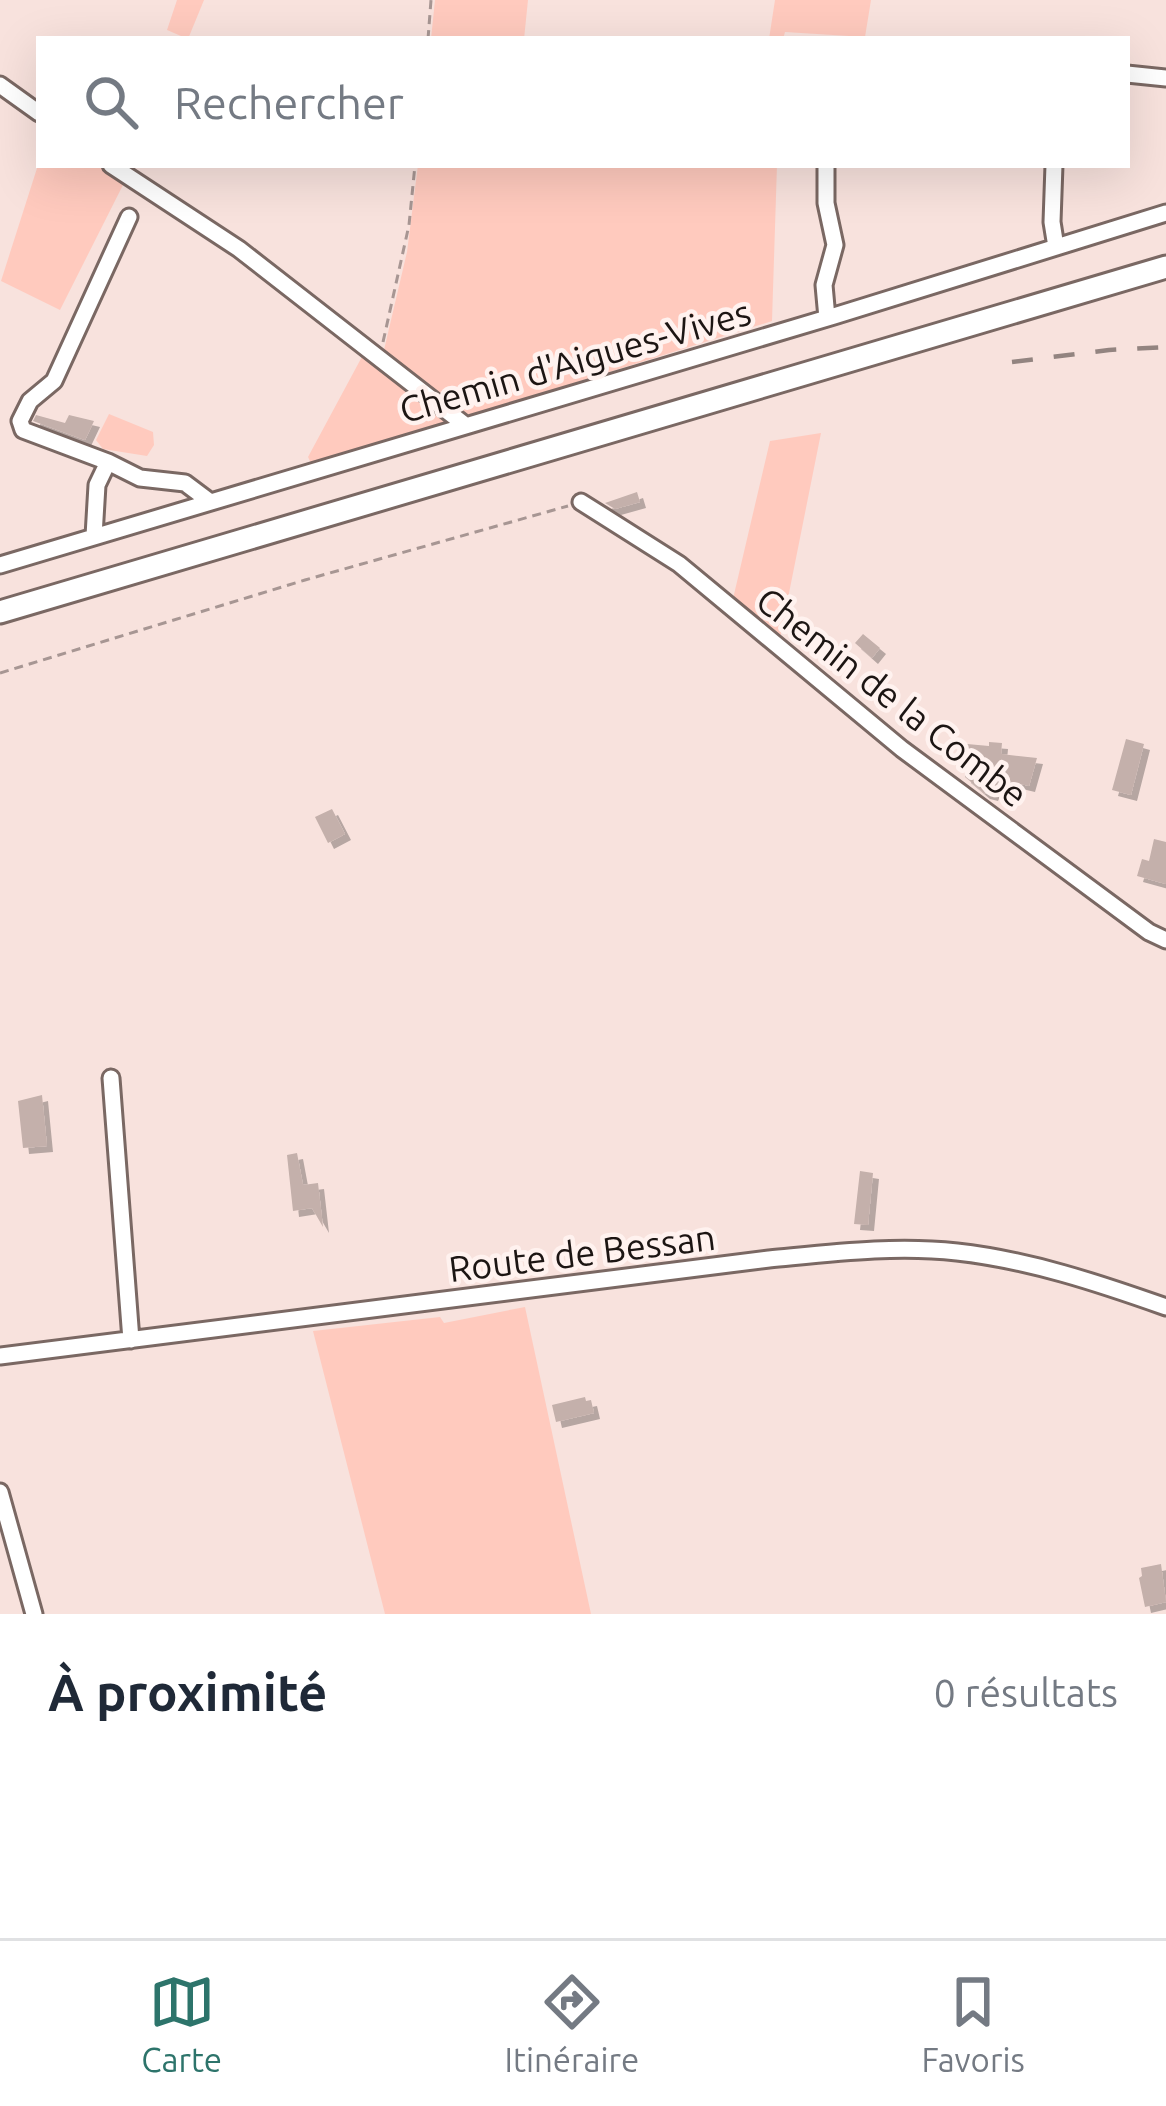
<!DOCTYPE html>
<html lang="fr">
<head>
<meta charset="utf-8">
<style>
  body { margin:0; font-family:Ubuntu,sans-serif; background:#f6f6f7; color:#1f2937 }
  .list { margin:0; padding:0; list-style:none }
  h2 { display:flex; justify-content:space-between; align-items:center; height:156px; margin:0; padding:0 48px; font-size:51px }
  h2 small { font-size:39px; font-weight:400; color:#747a83 }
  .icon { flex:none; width:66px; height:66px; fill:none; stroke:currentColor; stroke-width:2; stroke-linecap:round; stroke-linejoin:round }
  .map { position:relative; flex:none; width:1166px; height:1614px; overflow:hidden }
  .search { position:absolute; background:#fff; box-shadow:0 12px 48px #0002; left:36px; right:36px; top:36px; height:132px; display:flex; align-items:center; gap:30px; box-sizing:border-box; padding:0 42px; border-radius:0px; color:#747a83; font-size:45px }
  .sheet { height:324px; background:#fff }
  nav { display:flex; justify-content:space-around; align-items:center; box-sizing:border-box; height:168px; border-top:3px solid #e0e1e3; background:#fff; font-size:33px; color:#747a83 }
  nav a { display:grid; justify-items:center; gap:6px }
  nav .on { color:#2d746b }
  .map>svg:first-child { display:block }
</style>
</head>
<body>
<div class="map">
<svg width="1166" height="1614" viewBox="0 0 1166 1614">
  <defs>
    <filter id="shadow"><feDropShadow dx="6" dy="6" stdDeviation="0" flood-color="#0004"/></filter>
  </defs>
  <rect width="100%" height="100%" fill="#f8e2dd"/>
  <!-- green -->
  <path fill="#ffcabe" d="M177,0h27l-16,39 -21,-9z
    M435,0h93l-4,39h-93z
    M775,0h96l-6,37 -80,-5 -2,7h-14z
    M39,162l64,3 22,16 -65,129 -59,-29z
    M418,165h359l-5,156 -306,96 -75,-55 -7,-12 23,-98z
    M364,353l79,60 3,8 -4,6 -131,36 -3,-6z
    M109,414l44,18 1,13 -7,11 -44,-7 -7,-9z
    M821,433l-42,210 -47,-40 38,-162z
    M525,1307l66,307h-206l-72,-283 127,-14 4,6z"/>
  <!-- building -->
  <path fill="#c4b0ab" filter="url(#shadow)" d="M36,415l29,8 4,-8 25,6 -9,19 -52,-19z
    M637,492l3,10 -25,7 -10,-6z
    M863,634l17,14 -8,10 -17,-15z
    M1126,739l18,5 -13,51 -19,-5z
    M989,742l13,1 -1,11 36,4 -8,28 -30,-7 -7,16 -8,-2 -19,-16 2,-33 22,2z
    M332,809l13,25 -17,9 -13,-26z
    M1154,839l12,3v42l-29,-8 5,-17 7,2z
    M42,1095l5,51 -24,2 -5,-47z
    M297,1153l6,32 15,-2 5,44 -11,-19 -19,3 -6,-56z
    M860,1171l13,2 -5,52 -14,-1z
    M585,1397l1,4 5,-1 3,13 -38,9 -4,-17z
    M1161,1564l5,38 -21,5 -6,-29 3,-2 -1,-8z"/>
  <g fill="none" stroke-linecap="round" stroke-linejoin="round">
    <defs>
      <path id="minor" d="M1127,74l39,4
        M0,85l39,28
        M111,165l128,84 226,176
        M826,165v38l9,42 -11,40 3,33
        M1054,165l-2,57 4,25
        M108,462l32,16 45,5 24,18
        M581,502l98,62 223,185 247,183 17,8
        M94,536l3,-51 11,-23 -85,-32 -3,-9 10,-20 24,-20 75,-164
        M0,565l834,-249 332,-103
        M111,1078l20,262
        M0,1356l769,-97c63,-6 125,-14 188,-7 72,8 141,31 209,55
        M0,1492l34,122"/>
      <path id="highway" d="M0,612l1166,-345"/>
    </defs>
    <!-- minor casing -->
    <use href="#minor" stroke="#7a6863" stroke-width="21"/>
    <!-- highway casing -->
    <use href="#highway" stroke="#7a6863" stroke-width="27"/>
    <!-- path -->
    <path stroke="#a79693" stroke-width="3" stroke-dasharray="9 6" stroke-linecap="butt" d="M428,39l3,-39
      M383,342l26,-117 6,-60
      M0,673l305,-93 263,-74"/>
    <!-- minor -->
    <use href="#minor" stroke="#fff" stroke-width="15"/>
    <!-- highway -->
    <use href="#highway" stroke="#fff" stroke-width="21"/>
    <!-- rail -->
    <path stroke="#938480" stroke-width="4.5" stroke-dasharray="21 21" stroke-linecap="butt" d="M1012,362l97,-12 57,-3"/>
  </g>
  <g text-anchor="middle" stroke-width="9" stroke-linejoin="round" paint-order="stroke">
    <!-- street labels -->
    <g font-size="36" fill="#1c1513" stroke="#fff2ef">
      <text transform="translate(575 361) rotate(-16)" y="13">Chemin d'Aigues-Vives</text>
      <text transform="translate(892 697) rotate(38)" y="13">Chemin de la Combe</text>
      <text transform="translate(582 1253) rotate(-7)" y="13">Route de Bessan</text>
    </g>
  </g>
</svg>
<div class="search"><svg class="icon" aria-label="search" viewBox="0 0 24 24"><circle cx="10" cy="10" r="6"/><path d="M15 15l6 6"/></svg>Rechercher</div>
</div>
<section class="sheet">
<h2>À proximité<small>0 résultats</small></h2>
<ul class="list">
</ul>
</section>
<nav>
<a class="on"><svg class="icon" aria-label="map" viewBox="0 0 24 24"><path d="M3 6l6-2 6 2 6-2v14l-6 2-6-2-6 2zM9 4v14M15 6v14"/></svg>Carte</a>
<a><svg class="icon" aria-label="directions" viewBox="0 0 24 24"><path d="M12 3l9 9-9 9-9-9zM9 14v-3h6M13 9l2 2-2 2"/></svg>Itinéraire</a>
<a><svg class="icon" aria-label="saved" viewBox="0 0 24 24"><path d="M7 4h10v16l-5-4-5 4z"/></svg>Favoris</a>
</nav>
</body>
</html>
